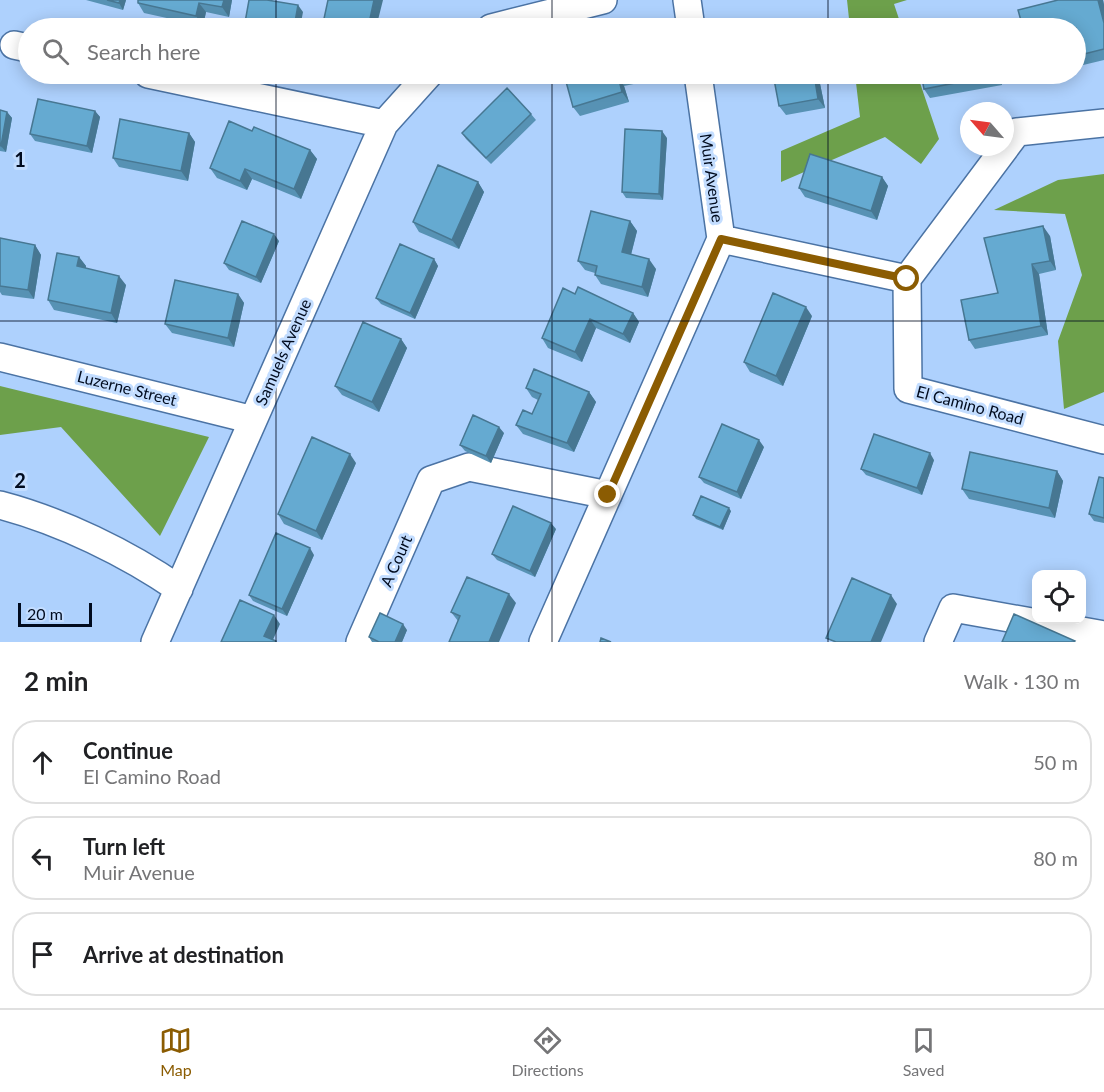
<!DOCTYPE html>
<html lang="en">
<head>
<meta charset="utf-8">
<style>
  body { margin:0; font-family:Lato,sans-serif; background:#f6f6f6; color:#202124 }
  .controls { position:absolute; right:18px; bottom:18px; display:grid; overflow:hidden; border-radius:12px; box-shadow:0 3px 15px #0003 }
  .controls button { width:54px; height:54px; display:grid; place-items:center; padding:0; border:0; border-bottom:2px solid #e0e0e0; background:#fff; color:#202124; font:30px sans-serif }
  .compass { position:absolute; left:960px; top:102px; width:54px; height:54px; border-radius:50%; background:#fff; box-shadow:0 3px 15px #0003; rotate:298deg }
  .scale { position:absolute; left:18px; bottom:15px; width:74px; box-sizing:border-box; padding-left:6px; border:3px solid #010b1e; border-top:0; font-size:16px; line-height:21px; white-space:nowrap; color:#010b1e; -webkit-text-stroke:4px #c3ddff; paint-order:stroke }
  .stop { position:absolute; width:18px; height:18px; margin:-14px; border:4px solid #8b5c02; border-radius:50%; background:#fff }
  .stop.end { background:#8b5c02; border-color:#fff; box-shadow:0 2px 6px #0008 }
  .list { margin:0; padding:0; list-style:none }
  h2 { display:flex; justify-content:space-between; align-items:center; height:78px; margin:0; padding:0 24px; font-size:26px }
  h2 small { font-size:20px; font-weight:400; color:#757577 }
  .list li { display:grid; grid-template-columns:39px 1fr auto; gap:18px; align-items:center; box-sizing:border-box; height:84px; margin:0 12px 12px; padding:0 12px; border:2px solid #e0e0e0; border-radius:24px }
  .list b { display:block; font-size:22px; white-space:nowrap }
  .list p { margin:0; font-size:20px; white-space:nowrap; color:#757577 }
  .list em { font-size:20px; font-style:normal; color:#757577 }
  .icon { flex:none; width:33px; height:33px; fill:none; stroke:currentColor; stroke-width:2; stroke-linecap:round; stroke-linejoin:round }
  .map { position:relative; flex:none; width:1104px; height:642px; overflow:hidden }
  .search { position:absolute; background:#fff; box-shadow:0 3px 15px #0003; left:18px; right:18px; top:18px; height:66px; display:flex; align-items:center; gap:15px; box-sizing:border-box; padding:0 21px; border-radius:33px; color:#757577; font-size:22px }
  .sheet { height:366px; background:#fff }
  nav { display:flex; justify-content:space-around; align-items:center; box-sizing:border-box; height:84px; border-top:2px solid #e0e0e0; background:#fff; font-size:16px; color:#757577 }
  nav a { display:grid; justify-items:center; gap:3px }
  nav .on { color:#8b5c02 }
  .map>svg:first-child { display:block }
</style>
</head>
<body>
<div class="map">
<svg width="1104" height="642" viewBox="0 0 1104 642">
  <rect width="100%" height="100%" fill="#aed1fd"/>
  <!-- forest -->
  <path fill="#6da04b" d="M847,0h60l-13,4 8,24h-52z
    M855,74h62l22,65 -18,25 -36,-27 -104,45v-31l79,-34z
    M1104,174v218l-40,17 -6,-68 24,-66 -17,-61 -71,-4 64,-30z
    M0,386l209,51 -49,99 -99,-109 -61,8z"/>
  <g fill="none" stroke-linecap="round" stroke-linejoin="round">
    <defs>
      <path id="minor" d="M687,0l4,28
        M491,28l112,-28
        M14,45l14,3
        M148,74l236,50
        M1104,123l-87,9 -110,147 1,110 196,51
        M721,239l186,40
        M0,357l253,63
        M0,505c61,16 127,48 179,84
        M155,642l229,-518 45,-50
        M360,642l71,-162 38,-13 139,28
        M543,642l178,-403 -23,-165
        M938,642l15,-34 151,27"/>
    </defs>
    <!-- minor casing -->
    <use href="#minor" stroke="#4b73a4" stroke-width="30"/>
    <!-- minor -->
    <use href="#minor" stroke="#fff" stroke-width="27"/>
  </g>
  <!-- wall -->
  <path fill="#5792b4" d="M86,0h40l-3,10z
    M232,0l-3,17 -23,-5 -3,14 -59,-13 -6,-10z
    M1103,0l1,5v55l-25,6 -3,-5v-33z
    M579,74h67l2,7 -24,5 5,16 -49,14 -7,-9z
    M818,74l7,34 -39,7 -7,-9z
    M921,74h79l2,11 -72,13 -6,-9z
    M0,110l7,2 5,6 -6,34 -6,-1z
    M95,111l5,6 -8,36 -57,-12 -5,-7z
    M531,114l5,6 -45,44 -25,-25 -4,-6z
    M252,131l58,19 7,9 -16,40 -49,-20 -5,11 -30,-12 -7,-10z
    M189,133l6,9 -7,39 -69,-14 -6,-9z
    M667,138l-4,62 -37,-2 -4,-6z
    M882,177l6,9 -11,34 -72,-23 -6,-9z
    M478,182l6,10 -25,57 -40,-17 -6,-10z
    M630,221l7,10 -6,24 25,14 -8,28 -47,-13 -6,-9v-2l-10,-3 -7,-9z
    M1050,236l6,34 -17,4 9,61 -73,14 -6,-9 29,-47z
    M0,238l35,7 6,10 -7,44 -32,-4 -2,-3z
    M279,241l-18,42 -32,-13 -5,-7z
    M79,257l7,9v2l40,17 -9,38 -63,-13 -6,-10z
    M434,259l4,7 -23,53 -34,-15 -5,-6z
    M238,294l6,9 -10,44 -62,-14 -7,-9z
    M575,294l58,19 6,9 -9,21 -34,-15 -14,34 -34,-14 -6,-10z
    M812,316l-29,70 -33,-14 -6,-10z
    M401,339l6,9 -28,64 -37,-17 -7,-9z
    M526,388l63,4 7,10 -22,50 -51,-18 -7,-9 16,-11 6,-14 -6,-3z
    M504,433l-13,30 -26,-12 -5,-6z
    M764,447l-23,52 -37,-16 -5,-6z
    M934,460l-12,35 -56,-20 -5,-6z
    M356,463l-34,77 -38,-16 -6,-10z
    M1057,471l6,10 -8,37 -86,-19 -7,-10z
    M1104,478v45l-10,-2 -5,-7z
    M731,511l-8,19 -27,-11 -3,-4z
    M556,529l-21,48 -38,-17 -5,-6z
    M314,555l-27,61 -34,-15 -4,-6z
    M516,603l-58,18 -7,-9z
    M407,630l-5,12h-30l-3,-5z"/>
  <!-- shaded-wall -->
  <path fill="#477792" d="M120,0h6l-3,10 -4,-7z
    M224,0h8l-3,17 -7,-10z
    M374,0h9l-7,28h-8z
    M1098,0h5l1,5v18z
    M199,3l7,9 -3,14 -7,-10z
    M298,5l5,7 -3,16h-6z
    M643,74h3l2,7z
    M814,74h4l7,34 -7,-9z
    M995,74h5l2,11 -6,-10z
    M618,76l6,10 5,16 -7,-10z
    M95,111l5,6 -8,36 -5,-7z
    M7,112l5,6 -6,34 -5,-6z
    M662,131l5,7 -4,62 -4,-6z
    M189,133l6,9 -7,39 -7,-10z
    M310,150l7,9 -16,40 -7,-10z
    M245,169l7,10 -5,11 -7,-9z
    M882,177l6,9 -11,34 -6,-9z
    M478,182l6,10 -25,57 -7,-9z
    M630,221l7,10 -8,31 -7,-10z
    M1043,226l7,10 6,34 -6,-9z
    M274,234l5,7 -18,42 -5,-6z
    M35,245l6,10 -7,44 -6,-9z
    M79,257l7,9 -2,10 -7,-10z
    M434,259l4,7 -23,53 -5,-6z
    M649,259l7,10 -8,28 -6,-10z
    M1032,264l7,10 9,61 -7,-9z
    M119,276l7,9 -9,38 -6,-10z
    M238,294l6,9 -10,44 -6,-9z
    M806,307l6,9 -29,70 -7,-10z
    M633,313l6,9 -9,21 -7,-9z
    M590,319l6,9 -14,34 -7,-10z
    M401,339l6,9 -28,64 -7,-10z
    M589,392l7,10 -22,50 -7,-9z
    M499,427l5,6 -13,30 -5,-7z
    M759,440l5,7 -23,52 -4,-7z
    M930,453l4,7 -12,35 -5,-7z
    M350,454l6,9 -34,77 -6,-9z
    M1057,471l6,10 -8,37 -6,-10z
    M729,508l2,3 -8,19 -3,-3z
    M551,523l5,6 -21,48 -5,-6z
    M310,548l4,7 -27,61 -5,-7z
    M509,594l7,9 -17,39h-10z
    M891,595l6,9 -16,38h-10z
    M274,615l6,9 -8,18 -8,-6z
    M403,624l4,6 -5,12h-7z"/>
  <!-- building -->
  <path fill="#65aad1" stroke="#477792" stroke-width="1.5" d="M107,0h13l-1,3z
    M138,0h86l-2,7 -23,-4 -3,13 -58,-13z
    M249,0h18l31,5 -4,23h-50z
    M328,0h46l-6,28h-46z
    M1058,0h40l6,23v26l-28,7v-28h-53l-5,-18z
    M805,26v2h-13z
    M579,74h51l-12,2 4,16 -49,15 -8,-29z
    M773,74h41l4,25 -39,7z
    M921,74h74l1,1 -72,14z
    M507,88l24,26 -45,44 -24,-25z
    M38,99l57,12 -8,35 -57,-12z
    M0,110l7,2 -6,34 -1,-1z
    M120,119l69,14 -8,38 -68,-13z
    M229,121l23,10 2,-4 56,23 -16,39 -49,-20 -5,12 -30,-13z
    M625,129l37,2 -3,63 -37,-2z
    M810,154l72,23 -11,34 -72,-23z
    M438,165l40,17 -26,58 -39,-18z
    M591,211l39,10 -8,31 27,7 -7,28 -47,-12 2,-9 -19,-5z
    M242,221l32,13 -18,43 -32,-14z
    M1043,226l7,35 -18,3 9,62 -72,14 -8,-40 37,-7 -14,-55z
    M0,238l35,7 -7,45 -28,-4z
    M400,244l34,15 -24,54 -34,-15z
    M57,253l22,4 -2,9 42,10 -8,37 -63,-13z
    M175,280l63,14 -10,44 -63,-14z
    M578,287l55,26 -10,21 -33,-15 -15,33 -33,-14 21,-50 12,6z
    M773,293l33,14 -30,69 -32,-14z
    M363,322l38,17 -29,63 -37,-16z
    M534,369l55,23 -22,51 -51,-18 7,-15 9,4 9,-20 -15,-6z
    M473,415l26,12 -13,29 -26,-11z
    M722,424l37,16 -22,52 -38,-15z
    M874,434l56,19 -13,35 -56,-19z
    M312,437l38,17 -34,77 -38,-17z
    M970,452l87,19 -8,37 -87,-19z
    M1099,477l5,1v40l-15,-4z
    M701,496l28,12 -9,19 -27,-12z
    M513,506l38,17 -21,48 -38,-17z
    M276,533l34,15 -28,61 -33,-14z
    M467,577l42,17 -20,48h-40l11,-26 -9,-4z
    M852,578l39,17 -20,47h-35l-10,-4z
    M240,600l34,15 -10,21 12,5v1h-55z
    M380,613l23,11 -8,18h-16l-10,-5z
    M1014,614l61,27 -1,1h-72z
    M601,638l10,4h-11z"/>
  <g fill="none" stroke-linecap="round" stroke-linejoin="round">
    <!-- route -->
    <path stroke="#8b5c02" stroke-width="8" d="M608,495l113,-256 186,40"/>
  </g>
  <!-- grid -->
  <path fill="none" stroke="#010b1e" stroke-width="1.5" stroke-opacity="0.55" d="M276,0v28M552,0v28M828,0v28M276,74v568M552,74v568M828,74v568M0,321h1104"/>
  <g text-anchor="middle" stroke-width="6" stroke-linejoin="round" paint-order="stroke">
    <!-- street labels -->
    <g font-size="16" fill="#010b1e" stroke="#c3ddff">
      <text transform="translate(712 178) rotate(82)" y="6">Muir Avenue</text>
      <text transform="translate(283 352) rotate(-66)" y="6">Samuels Avenue</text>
      <text transform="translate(127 388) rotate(14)" y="6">Luzerne Street</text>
      <text transform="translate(970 405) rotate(15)" y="6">El Camino Road</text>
      <text transform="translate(396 561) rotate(-66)" y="6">A Court</text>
    </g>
  </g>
  <g font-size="20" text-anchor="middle" font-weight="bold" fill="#010b1e" stroke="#c3ddff" stroke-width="6" stroke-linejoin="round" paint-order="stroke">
    <text x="20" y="167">1</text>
    <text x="20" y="488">2</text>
  </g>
</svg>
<div class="controls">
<button><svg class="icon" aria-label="locate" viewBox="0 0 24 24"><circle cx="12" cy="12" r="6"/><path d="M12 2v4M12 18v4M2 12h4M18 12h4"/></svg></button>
</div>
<svg class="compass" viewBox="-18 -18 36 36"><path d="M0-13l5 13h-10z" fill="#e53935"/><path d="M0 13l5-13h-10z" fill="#757577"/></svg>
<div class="scale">20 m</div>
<div class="stop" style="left:907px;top:279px"></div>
<div class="stop end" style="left:608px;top:495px"></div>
<div class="search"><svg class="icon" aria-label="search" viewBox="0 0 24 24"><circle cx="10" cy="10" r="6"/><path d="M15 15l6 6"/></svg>Search here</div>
</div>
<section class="sheet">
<h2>2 min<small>Walk · 130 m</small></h2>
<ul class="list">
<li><svg class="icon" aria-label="ahead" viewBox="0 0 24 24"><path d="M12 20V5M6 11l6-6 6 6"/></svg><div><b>Continue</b><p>El Camino Road</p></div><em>50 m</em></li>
<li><svg class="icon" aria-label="left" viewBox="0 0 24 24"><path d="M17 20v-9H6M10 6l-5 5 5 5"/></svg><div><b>Turn left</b><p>Muir Avenue</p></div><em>80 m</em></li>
<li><svg class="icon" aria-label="arrive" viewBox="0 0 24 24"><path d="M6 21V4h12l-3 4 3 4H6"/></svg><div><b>Arrive at destination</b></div></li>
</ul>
</section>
<nav>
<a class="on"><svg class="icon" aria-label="map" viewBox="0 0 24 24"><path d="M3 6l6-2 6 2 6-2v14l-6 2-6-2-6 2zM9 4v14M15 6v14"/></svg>Map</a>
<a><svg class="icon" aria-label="directions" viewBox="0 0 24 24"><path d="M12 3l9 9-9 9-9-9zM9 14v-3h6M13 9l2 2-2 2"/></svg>Directions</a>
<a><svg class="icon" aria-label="saved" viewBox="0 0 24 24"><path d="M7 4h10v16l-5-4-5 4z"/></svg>Saved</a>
</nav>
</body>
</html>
